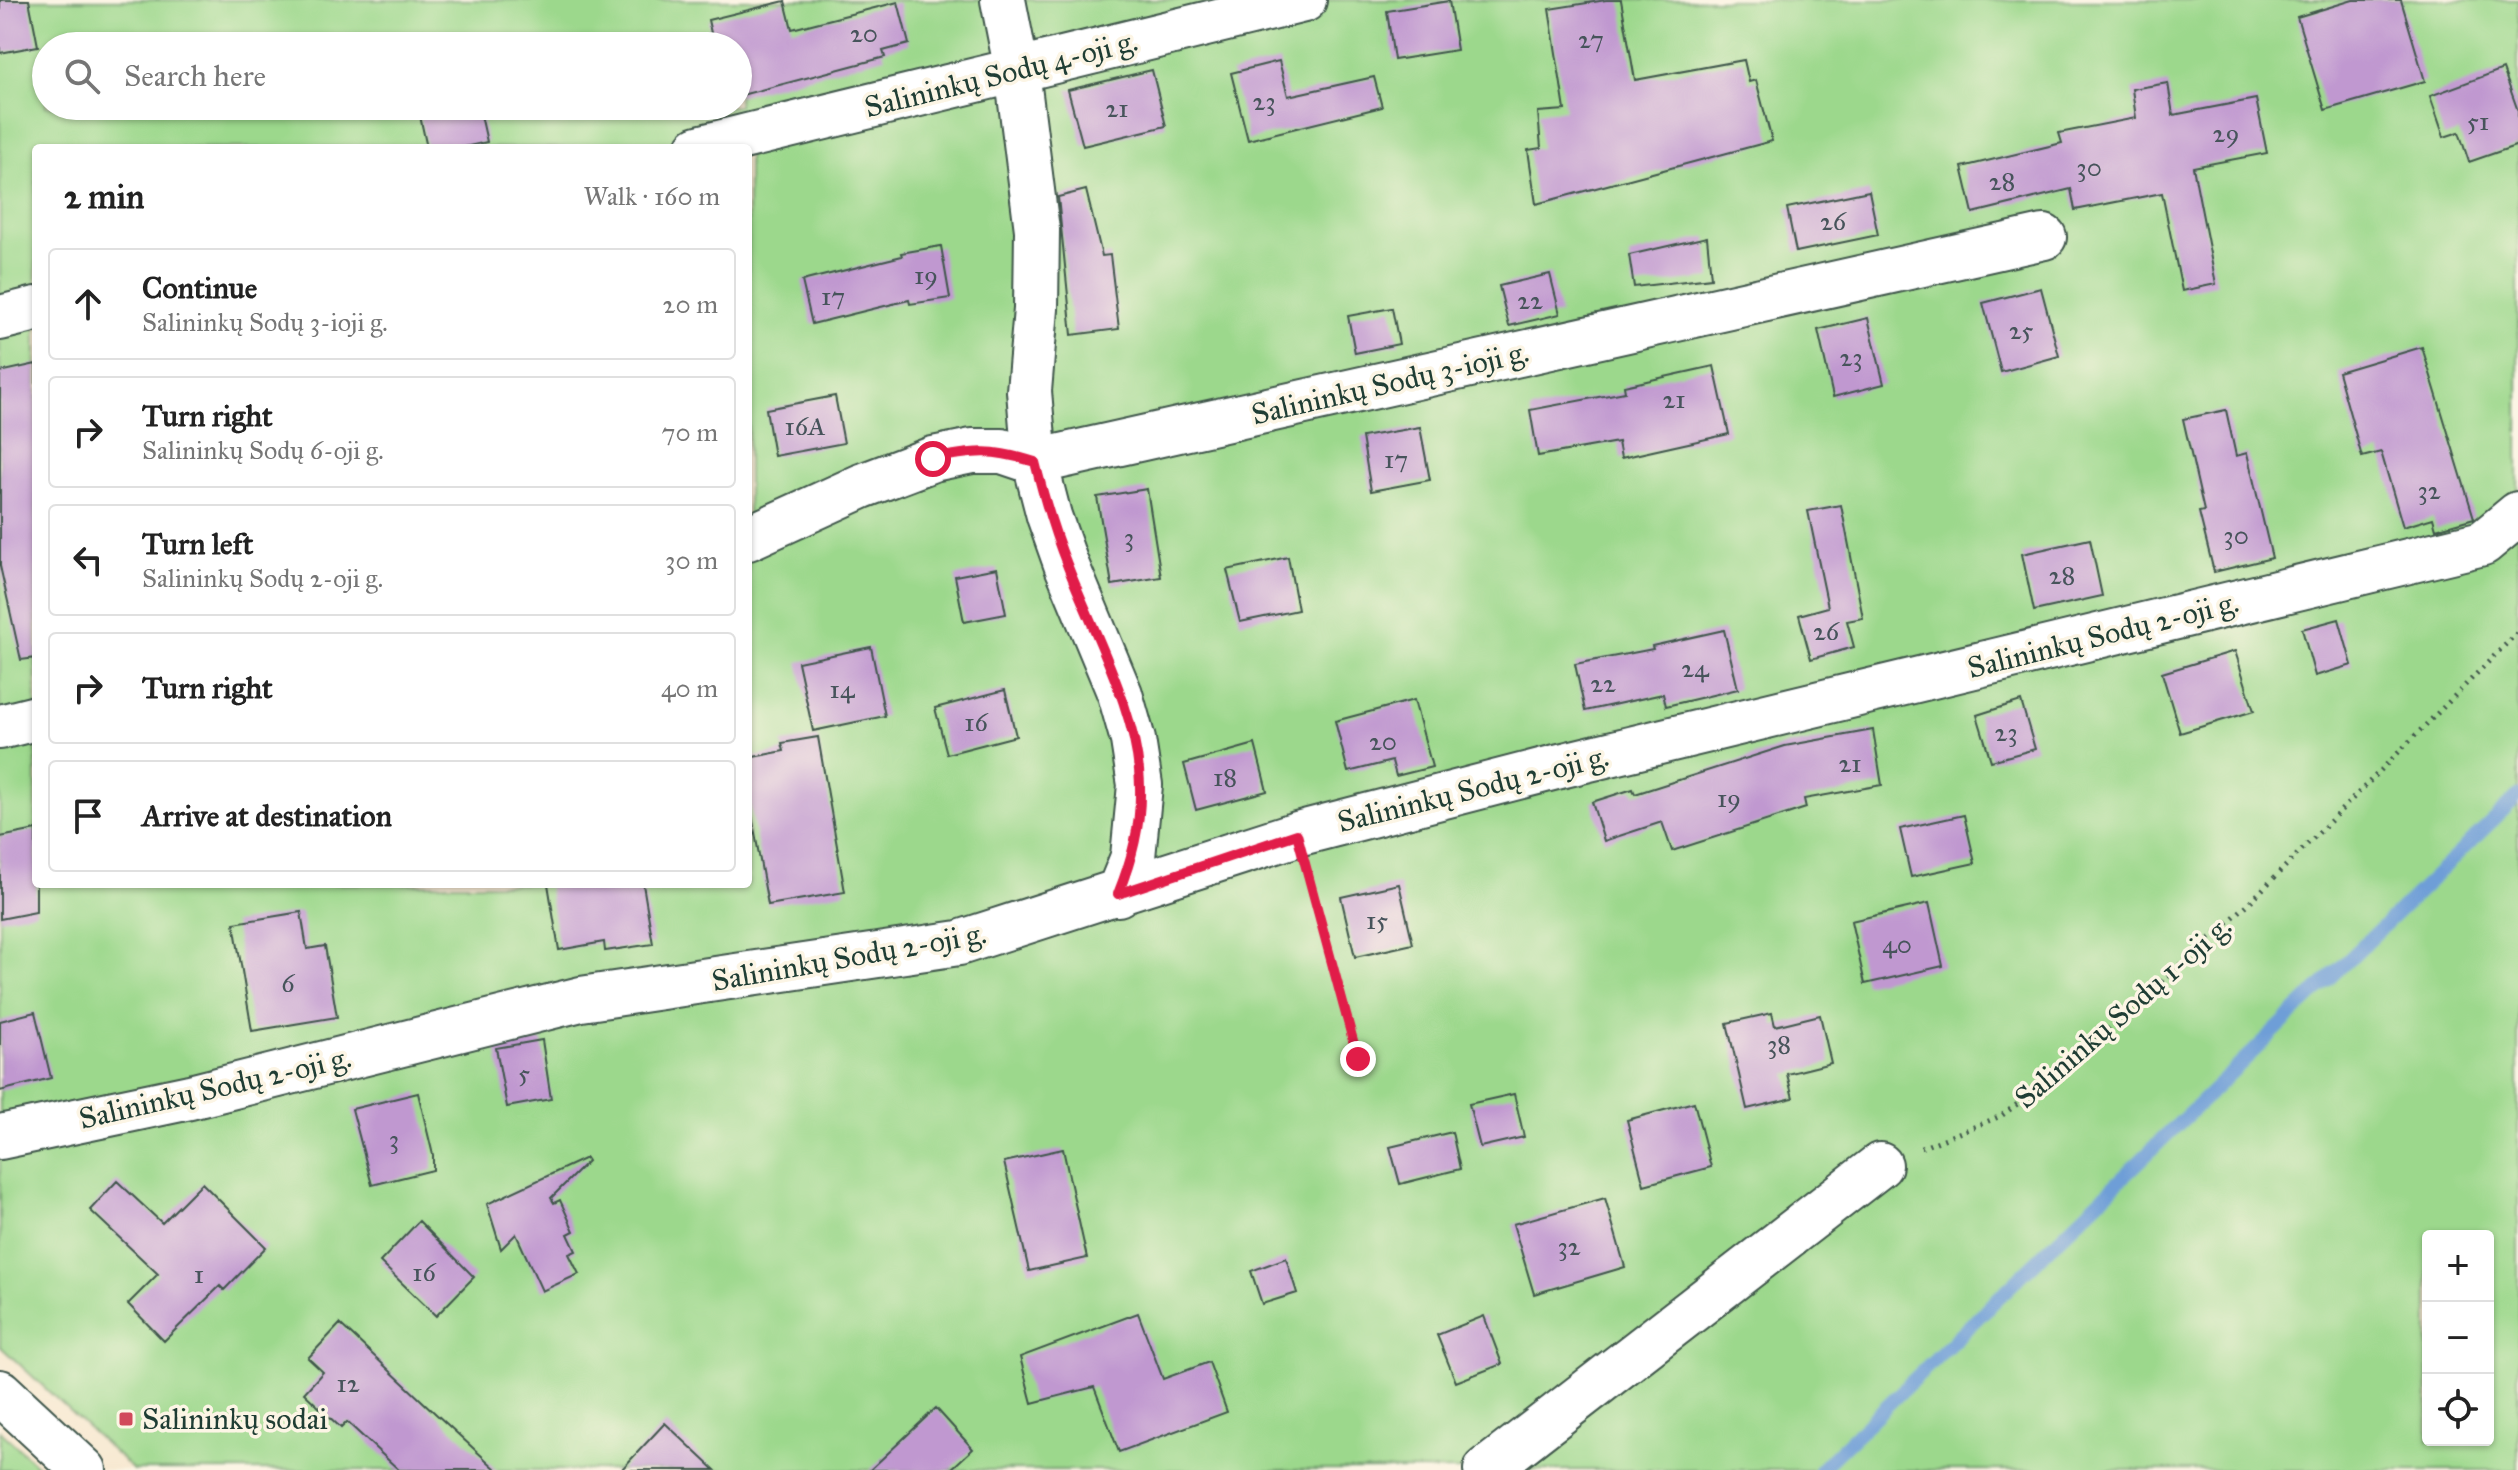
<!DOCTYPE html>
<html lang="en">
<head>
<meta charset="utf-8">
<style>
  body { margin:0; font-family:"IM FELL Great Primer",serif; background:#f6f6f6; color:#222 }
  .controls { position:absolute; right:24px; bottom:24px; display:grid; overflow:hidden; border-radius:8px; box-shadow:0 2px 6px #0004 }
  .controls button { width:72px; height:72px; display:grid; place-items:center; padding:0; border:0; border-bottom:2px solid #e0e0e0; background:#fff; color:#222; font:40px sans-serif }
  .stop { position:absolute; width:24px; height:24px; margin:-18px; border:6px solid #e11d48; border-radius:50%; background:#fff }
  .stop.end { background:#e11d48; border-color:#fff; box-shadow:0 2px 8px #0008 }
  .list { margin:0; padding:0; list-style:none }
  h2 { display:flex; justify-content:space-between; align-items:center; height:104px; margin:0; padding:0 32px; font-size:34px }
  h2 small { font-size:26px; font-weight:400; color:#767676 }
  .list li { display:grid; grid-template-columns:52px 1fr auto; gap:24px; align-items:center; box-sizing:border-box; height:112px; margin:0 16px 16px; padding:0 16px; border:2px solid #e0e0e0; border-radius:8px }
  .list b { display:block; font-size:30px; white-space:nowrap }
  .list p { margin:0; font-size:26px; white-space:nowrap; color:#767676 }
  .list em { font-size:26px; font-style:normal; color:#767676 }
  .icon { flex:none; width:44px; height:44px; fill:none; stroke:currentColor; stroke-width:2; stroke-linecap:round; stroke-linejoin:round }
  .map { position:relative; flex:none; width:2518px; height:1470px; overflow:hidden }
  .search { position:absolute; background:#fff; box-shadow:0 2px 6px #0004; left:32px; top:32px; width:720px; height:88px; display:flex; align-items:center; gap:20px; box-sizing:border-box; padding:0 28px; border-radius:44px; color:#767676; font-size:30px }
  .panel { position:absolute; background:#fff; box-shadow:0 2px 6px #0004; left:32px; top:144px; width:720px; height:744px; border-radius:8px }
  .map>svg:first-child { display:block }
</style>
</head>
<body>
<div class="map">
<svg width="2518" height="1470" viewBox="0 0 2518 1470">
  <rect width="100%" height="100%" fill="#fcf5e5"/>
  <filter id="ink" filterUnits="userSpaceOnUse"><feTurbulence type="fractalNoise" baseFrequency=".0125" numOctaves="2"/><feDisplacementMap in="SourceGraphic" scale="16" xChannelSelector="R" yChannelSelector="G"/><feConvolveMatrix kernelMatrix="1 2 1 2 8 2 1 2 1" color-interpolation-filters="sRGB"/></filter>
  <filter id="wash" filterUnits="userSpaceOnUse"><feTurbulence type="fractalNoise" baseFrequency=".006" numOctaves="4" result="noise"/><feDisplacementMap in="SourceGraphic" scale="32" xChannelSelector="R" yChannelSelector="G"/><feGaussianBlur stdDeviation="1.8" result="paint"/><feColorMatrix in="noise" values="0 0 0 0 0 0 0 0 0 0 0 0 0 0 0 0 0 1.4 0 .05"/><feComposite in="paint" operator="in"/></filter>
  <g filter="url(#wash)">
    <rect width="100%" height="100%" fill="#f7e7cf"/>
    <!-- green -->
    <path fill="#9cd88c" stroke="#5e8a60" stroke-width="2" fill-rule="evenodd" d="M0,0h2518v1470h-2385l-133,-124zM46,46h692v60h-692zM36,148h712v736h-712zM2428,1236h60v204h-60z
      M0,1431l42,39h-42z"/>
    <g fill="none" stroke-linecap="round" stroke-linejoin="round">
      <!-- stream -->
      <path stroke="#6e9ed7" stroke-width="14" d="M1820,1470l698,-674"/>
    </g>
    <g id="blocks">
      <!-- building -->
      <path fill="#c098d0" d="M0,0h29l9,46 -38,7z
        M1606,0h15l14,80 109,-20 5,22 7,-2 16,61 -236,63 -8,-54 13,-2 -3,-36 27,-2 -16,-101z
        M2353,0h48l24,81 -100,29 -28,-93z
        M785,1l7,28 106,-27 11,42 -26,7 2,6 -147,39v-50h-24l-6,-26z
        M1449,1l8,49 -63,10 -7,-49z
        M463,33l2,13h-61z
        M1279,61l9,35 86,-19 8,30 -134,33 -17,-67z
        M2503,69l15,42v34l-49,17 -10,-30 -15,5 -14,-41z
        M1152,70l14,56 -83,20 -15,-56z
        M2168,83l5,32 83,-16 11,54 -74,14 23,117 -34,7 -20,-98 -87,17 -4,-21 -98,24 -11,-46 100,-24 -3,-10 77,-15 -4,-29z
        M376,106h103l8,36 -27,6h-33l-9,-41 -40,9z
        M1086,190l16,66 8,-1 9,74 -47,6 -14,-138z
        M1869,191l9,44 -82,17 -9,-44z
        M1707,237l4,41 -77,9 -5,-32z
        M941,246l9,52 -40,6 -1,-4 -97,24 -10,-43 100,-25 -1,-3z
        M1550,274l10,40 -51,12 -10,-40z
        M2041,288l18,68 -58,16 -18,-69z
        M1392,308l7,36 -44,9 -7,-37z
        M1868,318l16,66 -51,13 -15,-67z
        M2422,347l52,171 -38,11 -3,-11 -30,9 -22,-75 -19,5 -24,-85z
        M36,364v294l-15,2 -21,-94v-194z
        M1714,366l15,68 -108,24 -3,-16 -80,14 -8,-46 95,-18 -1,-6z
        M835,396l9,47 -70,13 -8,-47z
        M2226,410l10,46 11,-3 25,105 -58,14 -15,-60 5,-1 -21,-92z
        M1420,427l10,53 -59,11 -9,-54z
        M1147,489l14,88 -49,8 -15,-88z
        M1841,505l22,113 -16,3 7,26 -43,12 -12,-44 29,-8 -20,-96z
        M2090,539l12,57 -68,15 -12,-57z
        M1288,557l10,53 -58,12 -13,-52z
        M997,568l9,46 -42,8 -9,-46z
        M2339,619l13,46 -37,11 -13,-47z
        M1724,630l14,59 -72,17 -3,-12 -78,17 -10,-47 78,-15 -1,-3z
        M871,647l14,69 -72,15 -15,-69z
        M2235,651l19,60 -74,22 -18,-60z
        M1005,690l11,46 -69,18 -12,-46z
        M1414,700l18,67 -36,9 -4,-15 -44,11 -13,-51z
        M2021,701l14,48 -44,12 -14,-46z
        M1873,730l9,55 -78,14 2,9 -134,43 -10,-29 -58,19 -12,-39 41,-13 2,5 150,-48z
        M818,737l27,155 -77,13 -20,-111v-36l36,-7 -2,-8z
        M1255,744l12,47 -71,19 -12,-46z
        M1964,815l11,48 -64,14 -11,-48z
        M36,830v82l-36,7v-82z
        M548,884h95l10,60 -48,7 -1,-9 -45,8z
        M1399,884l14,60 -58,13 -14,-60z
        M1929,903l14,63 -78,18 -14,-63z
        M301,912l6,37 18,-3 12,71 -85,14 -18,-108z
        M35,1012l16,66 -51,13v-70z
        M1772,1013l3,13 45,-11 11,48 -44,11 6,24 -46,11 -20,-86z
        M542,1040l9,59 -44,8 -11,-59z
        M418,1093l15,62v15l-61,15 -20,-76z
        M1514,1094l10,43 -44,10 -11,-43z
        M1694,1102l17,65 -67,18 -17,-65z
        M1452,1132l8,37 -60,15 -10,-37z
        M1063,1149l24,109 -58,13 -25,-109z
        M586,1158l2,3 -37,37 3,5 6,-3 14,31 -6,3 8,17 -7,3 10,20 -37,17 -26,-57 -15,15 -14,-45z
        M117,1181l45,42 40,-40 64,64 -42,43 -4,-4 -56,55 -36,-37 30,-30 -68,-64z
        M1605,1198l20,69 -91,27 -21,-70z
        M419,1221l55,56 -38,39 -56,-54z
        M1286,1258l11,35 -35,11 -11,-33z
        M1138,1313l25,66 46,-17 18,50 -108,40 -25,-65 -62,16 -12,-46z
        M1484,1316l18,48 -46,18 -19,-47z
        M340,1324l96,90 61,56h-98l-52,-48 -6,6 -37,-35 19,-21 -15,-14z
        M936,1408l37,41 -23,21h-80z
        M665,1423l50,47h-94z"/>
    </g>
  </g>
  <g filter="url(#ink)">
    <use href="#blocks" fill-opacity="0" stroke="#3f564b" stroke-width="2"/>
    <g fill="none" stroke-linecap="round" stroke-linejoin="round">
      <defs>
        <path id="minor" d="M1003,0l14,71 20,159 -1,79 -7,82 6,71 14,54 17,48 54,130 13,46 7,45 -7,72 -15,37
          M698,148l606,-148
          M0,318l36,-9
          M748,538l114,-52 71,-27 39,-8h30l33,11 1009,-225
          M0,727l36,-9
          M0,1137l190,-40 391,-98 378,-56 338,-109 263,-68 923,-223 35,-29
          M1486,1470l394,-305"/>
        <path id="major" d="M0,1392l84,78"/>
      </defs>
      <!-- minor casing -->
      <use href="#minor" stroke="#3f564b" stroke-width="48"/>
      <!-- major casing -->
      <use href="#major" stroke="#3f564b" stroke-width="48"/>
      <!-- path -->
      <path stroke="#3f564b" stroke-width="5" stroke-dasharray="2 6" stroke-linecap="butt" d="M1309,878l49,181
        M1921,1148l80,-32 51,-37 195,-174 271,-273"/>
      <!-- minor -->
      <use href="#minor" stroke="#fff" stroke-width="44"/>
      <!-- major -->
      <use href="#major" stroke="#fff" stroke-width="44"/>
    </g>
  </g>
  <g fill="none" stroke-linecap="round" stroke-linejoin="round" filter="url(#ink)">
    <!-- route -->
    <path stroke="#e11d48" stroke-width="10" d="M933,459c43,-9 60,-10 102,3 9,36 19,71 33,105 26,67 71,147 72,220 1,39 -8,72 -22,107l179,-60 61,225"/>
  </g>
  <!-- markers -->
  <rect fill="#d1495b" stroke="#fcf5e5" stroke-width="3" x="118" y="1411" width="16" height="16" rx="4"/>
  <g text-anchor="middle" stroke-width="7" stroke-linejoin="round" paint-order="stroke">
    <!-- number labels -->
    <g font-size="26" fill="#47545b">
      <text x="864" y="42">20</text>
      <text x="1591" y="48">27</text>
      <text x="1264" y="110">23</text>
      <text x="1117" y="117">21</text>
      <text x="2478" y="130">51</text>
      <text x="2226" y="142">29</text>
      <text x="2089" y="176">30</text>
      <text x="2002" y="190">28</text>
      <text x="1833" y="230">26</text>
      <text x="926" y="284">19</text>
      <text x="833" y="305">17</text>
      <text x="1530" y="309">22</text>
      <text x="2021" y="339">25</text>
      <text x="1851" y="366">23</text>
      <text x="1674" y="408">21</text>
      <text x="805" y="435">16A</text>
      <text x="1396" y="468">17</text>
      <text x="2429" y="499">32</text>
      <text x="2236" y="544">30</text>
      <text x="1129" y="546">3</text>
      <text x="2062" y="584">28</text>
      <text x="1826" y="640">26</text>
      <text x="1695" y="677">24</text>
      <text x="1603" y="692">22</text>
      <text x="842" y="698">14</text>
      <text x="976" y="731">16</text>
      <text x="2006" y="741">23</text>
      <text x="1383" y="750">20</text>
      <text x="1850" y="772">21</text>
      <text x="1225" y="786">18</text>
      <text x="1729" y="807">19</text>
      <text x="1377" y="929">15</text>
      <text x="1897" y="953">40</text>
      <text x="288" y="992">6</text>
      <text x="1779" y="1053">38</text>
      <text x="524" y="1082">5</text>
      <text x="394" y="1148">3</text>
      <text x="1569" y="1255">32</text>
      <text x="424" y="1281">16</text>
      <text x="199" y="1283">1</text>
      <text x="348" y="1392">12</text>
    </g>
    <!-- street labels -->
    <g font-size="30" fill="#1f3d34" stroke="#fcf5e5">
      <text transform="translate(1001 74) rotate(-14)" y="10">Salininkų Sodų 4-oji g.</text>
      <text transform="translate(1390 383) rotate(-13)" y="10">Salininkų Sodų 3-ioji g.</text>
      <text transform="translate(2103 635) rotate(-14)" y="10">Salininkų Sodų 2-oji g.</text>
      <text transform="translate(1473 789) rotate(-14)" y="10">Salininkų Sodų 2-oji g.</text>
      <text transform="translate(849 957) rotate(-10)" y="10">Salininkų Sodų 2-oji g.</text>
      <text transform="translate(2123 1012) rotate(-41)" y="10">Salininkų Sodų 1-oji g.</text>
      <text transform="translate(215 1088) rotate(-13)" y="10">Salininkų Sodų 2-oji g.</text>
    </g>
    <!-- poi labels -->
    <g font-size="30" fill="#1f3d34" stroke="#fcf5e5" text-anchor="start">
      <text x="142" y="1429">Salininkų sodai</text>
    </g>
  </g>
</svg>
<div class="controls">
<button>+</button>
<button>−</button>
<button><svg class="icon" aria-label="locate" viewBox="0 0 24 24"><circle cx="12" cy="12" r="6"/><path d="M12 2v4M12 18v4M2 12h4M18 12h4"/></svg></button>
</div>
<div class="stop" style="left:933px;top:459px"></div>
<div class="stop end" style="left:1358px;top:1059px"></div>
<div class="search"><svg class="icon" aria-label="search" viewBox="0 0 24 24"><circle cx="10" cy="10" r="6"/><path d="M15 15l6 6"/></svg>Search here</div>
<section class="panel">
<h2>2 min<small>Walk · 160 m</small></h2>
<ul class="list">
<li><svg class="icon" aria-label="ahead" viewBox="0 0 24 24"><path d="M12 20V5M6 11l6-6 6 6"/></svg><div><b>Continue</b><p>Salininkų Sodų 3-ioji g.</p></div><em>20 m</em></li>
<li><svg class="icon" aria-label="right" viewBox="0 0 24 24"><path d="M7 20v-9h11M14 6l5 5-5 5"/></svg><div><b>Turn right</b><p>Salininkų Sodų 6-oji g.</p></div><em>70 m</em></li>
<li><svg class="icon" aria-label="left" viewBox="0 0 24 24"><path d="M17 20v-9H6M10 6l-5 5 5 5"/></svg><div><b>Turn left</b><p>Salininkų Sodų 2-oji g.</p></div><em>30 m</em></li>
<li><svg class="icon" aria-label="right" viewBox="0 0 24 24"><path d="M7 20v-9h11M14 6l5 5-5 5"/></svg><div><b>Turn right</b></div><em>40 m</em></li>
<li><svg class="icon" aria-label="arrive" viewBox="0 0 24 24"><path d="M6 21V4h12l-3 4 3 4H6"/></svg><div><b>Arrive at destination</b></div></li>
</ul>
</section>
</div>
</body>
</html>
